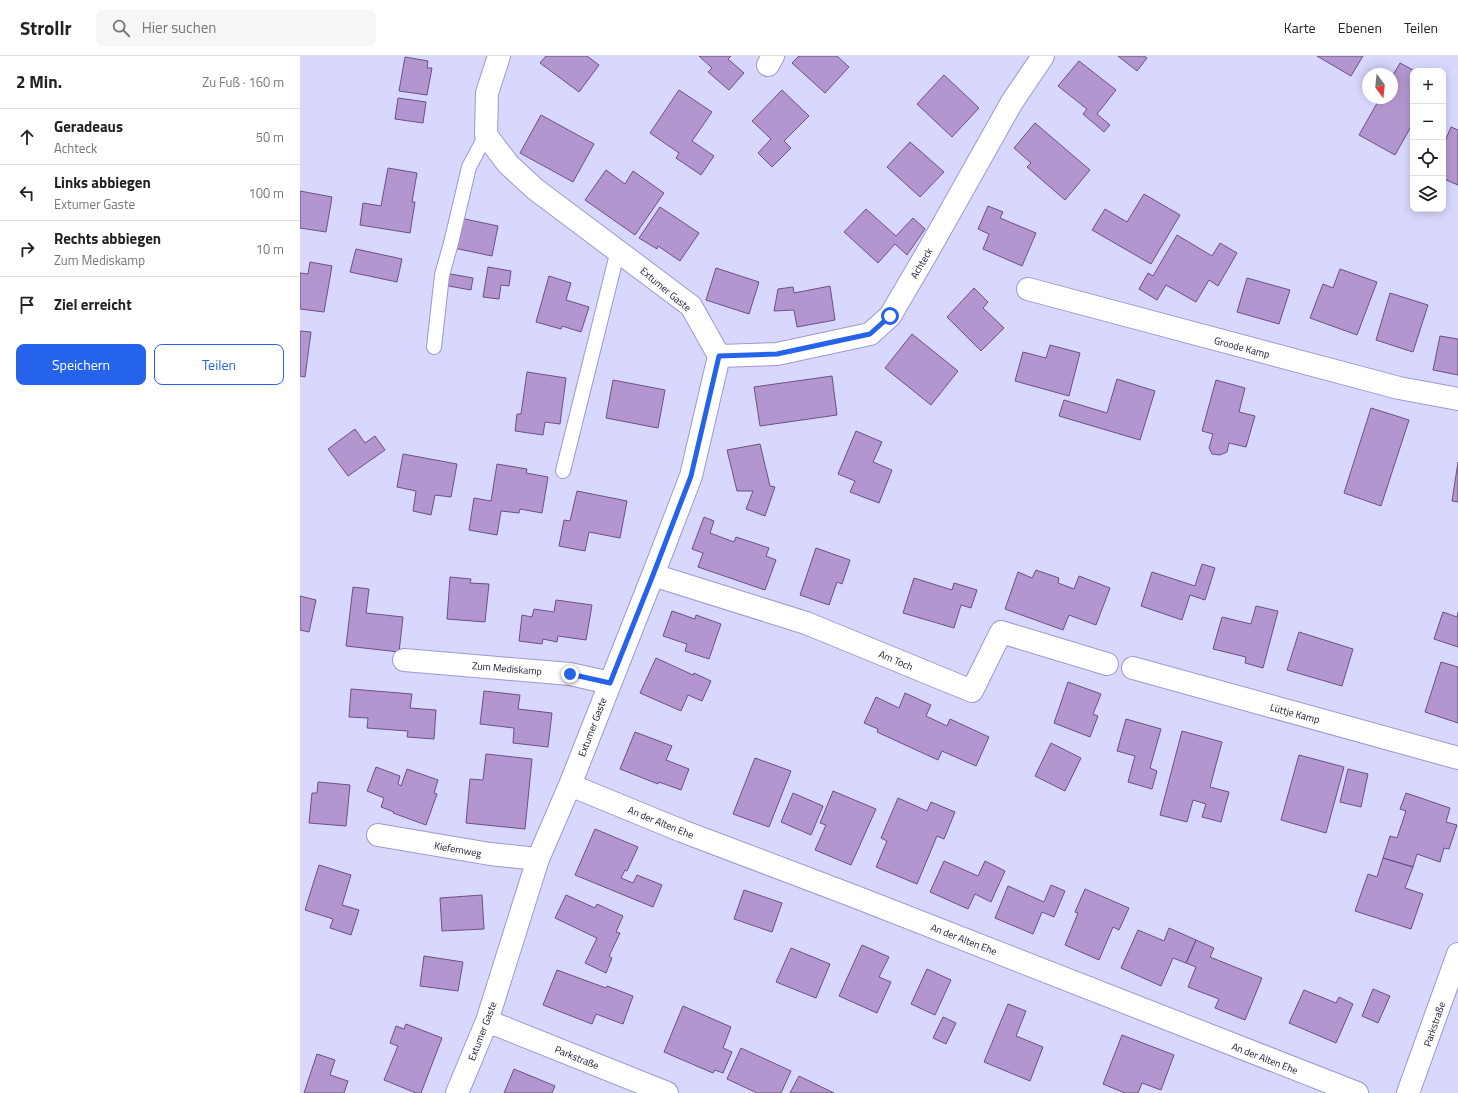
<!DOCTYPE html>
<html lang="de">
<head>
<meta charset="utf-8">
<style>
  body { margin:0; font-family:"Titillium Web",sans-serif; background:#f6f6f6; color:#222 }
  .controls { position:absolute; right:12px; top:12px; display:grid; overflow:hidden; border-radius:8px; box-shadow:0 2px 10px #0003 }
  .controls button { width:36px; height:36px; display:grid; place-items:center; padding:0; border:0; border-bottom:1px solid #e0e0e0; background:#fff; color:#222; font:20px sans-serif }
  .compass { position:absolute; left:1062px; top:12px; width:36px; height:36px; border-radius:50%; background:#fff; box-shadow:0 2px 10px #0003; rotate:165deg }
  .stop { position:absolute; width:12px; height:12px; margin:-9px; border:3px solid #2563eb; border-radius:50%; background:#fff }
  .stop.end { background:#2563eb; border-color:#fff; box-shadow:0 1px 4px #0008 }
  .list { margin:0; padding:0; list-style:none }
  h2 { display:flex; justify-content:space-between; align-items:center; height:52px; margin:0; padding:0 16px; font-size:17px }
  h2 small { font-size:13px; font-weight:400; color:#767676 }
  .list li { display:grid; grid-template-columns:26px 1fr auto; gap:12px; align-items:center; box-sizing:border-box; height:56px; padding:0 16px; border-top:1px solid #e0e0e0 }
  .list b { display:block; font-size:15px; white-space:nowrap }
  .list p { margin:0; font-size:13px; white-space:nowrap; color:#767676 }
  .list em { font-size:13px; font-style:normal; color:#767676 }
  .actions { display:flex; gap:8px; padding:12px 16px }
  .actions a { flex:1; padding:9px 0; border:1px solid #2563eb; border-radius:8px; text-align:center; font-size:14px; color:#2563eb }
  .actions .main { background:#2563eb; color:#fff }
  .icon { flex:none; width:22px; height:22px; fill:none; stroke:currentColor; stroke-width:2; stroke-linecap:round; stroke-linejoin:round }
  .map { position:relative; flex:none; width:1158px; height:1037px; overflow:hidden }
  header { display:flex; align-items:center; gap:24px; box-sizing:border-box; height:56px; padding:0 20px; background:#fff; border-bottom:1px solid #e0e0e0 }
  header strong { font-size:19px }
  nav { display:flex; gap:22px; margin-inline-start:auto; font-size:14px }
  .search { width:280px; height:36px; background:#f6f6f6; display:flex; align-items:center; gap:10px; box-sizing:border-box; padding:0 14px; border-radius:8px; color:#767676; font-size:15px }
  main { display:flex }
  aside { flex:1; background:#fff }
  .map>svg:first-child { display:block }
</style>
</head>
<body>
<header>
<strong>Strollr</strong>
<div class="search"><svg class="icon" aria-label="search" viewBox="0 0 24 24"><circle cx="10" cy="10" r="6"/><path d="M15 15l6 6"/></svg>Hier suchen</div>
<nav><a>Karte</a><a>Ebenen</a><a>Teilen</a></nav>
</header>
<main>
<aside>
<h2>2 Min.<small>Zu Fuß · 160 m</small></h2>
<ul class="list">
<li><svg class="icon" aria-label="ahead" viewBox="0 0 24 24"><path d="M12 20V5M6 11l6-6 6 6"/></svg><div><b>Geradeaus</b><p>Achteck</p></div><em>50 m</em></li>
<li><svg class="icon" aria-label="left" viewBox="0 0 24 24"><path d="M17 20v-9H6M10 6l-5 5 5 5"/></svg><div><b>Links abbiegen</b><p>Extumer Gaste</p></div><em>100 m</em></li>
<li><svg class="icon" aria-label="right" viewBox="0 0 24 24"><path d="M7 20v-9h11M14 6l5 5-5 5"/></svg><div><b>Rechts abbiegen</b><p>Zum Mediskamp</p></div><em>10 m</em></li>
<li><svg class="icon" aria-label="arrive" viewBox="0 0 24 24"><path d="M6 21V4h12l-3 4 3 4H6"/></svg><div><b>Ziel erreicht</b></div></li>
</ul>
<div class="actions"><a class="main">Speichern</a><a>Teilen</a></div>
</aside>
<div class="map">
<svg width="1158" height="1037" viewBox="0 0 1158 1037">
  <rect width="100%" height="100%" fill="#d8d7fd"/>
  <!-- building -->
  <path fill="#b396d0" stroke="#6b5084" d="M246,0h41l12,9 -20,27 -39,-29z
    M399,0h32l-3,3 16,14 -15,17 -21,-18 4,-4z
    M499,0h38l12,11 -24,26 -33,-30z
    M818,0h26l3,2 -10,13z
    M1017,0h46l-12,20z
    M105,1l23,4 -1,7h5l-5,27 -28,-4z
    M779,5l37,29 -19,24 13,11 -6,7 -21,-18 4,-5 -29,-23z
    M1100,7l15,8h-2v52l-18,32 -36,-20 21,-37h12v-21z
    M644,19l35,33 -27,29 -35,-33z
    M379,34l33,22 -20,29 22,15 -13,19 -25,-17 3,-5 -29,-20z
    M482,34l27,26 -25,25 7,7 -19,19 -14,-14 13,-14 -19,-18z
    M98,42l28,4 -3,21 -28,-4z
    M241,59l53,29 -21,38 -53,-29z
    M735,67l55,47 -25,30 -38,-33 4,-4 -17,-15z
    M1151,71l7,3v55l-14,-6 -1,3v-36z
    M610,86l34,30 -24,25 -33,-30z
    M88,112l29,5 -5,29h3l-5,31 -50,-8 3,-22 18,3z
    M306,114l19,14 8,-13 31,22 -29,42 -50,-35z
    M0,135l32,6 -6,35 -26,-4z
    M844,138l36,21 -29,49 -59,-34 13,-21 22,13z
    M688,150l15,6 -3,6 36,15 -14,33 -39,-17 6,-15 -11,-5z
    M360,151l39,26 -19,28 -22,-15 -1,3 -18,-11z
    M566,153l30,27 17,-18 12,11 -18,26 -12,-11 -17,19 -34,-31z
    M160,162l38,8 -6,30 -38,-8z
    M877,179l35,21 8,-13 17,10 -19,33 -9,-6 -13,22 -30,-17 -9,15 -18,-11 9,-16 5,3z
    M56,193l46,10 -5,23 -47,-10z
    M10,206l22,4 -8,46 -24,-3v-36l8,1z
    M188,211l23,4 -2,15 -8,-1 -2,14 -16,-2z
    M416,212l43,14 -10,32 -43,-14z
    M1040,213l37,13 -20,53 -47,-17 13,-34 10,4z
    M145,217l28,5 -2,12 -28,-5z
    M249,220l22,7 -5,17 23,7 -8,25 -19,-6 -1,3 -25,-7z
    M947,222l43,12 -11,34 -42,-12z
    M530,230l5,34 -38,7 -3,-17 -20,1 4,-22 15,-2 1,6z
    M674,232l14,14 -5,6 21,20 -23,23 -34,-34z
    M1090,237l38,12 -15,47 -37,-12z
    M0,275l11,1 -6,45 -5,-1z
    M612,278l46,37 -27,34 -46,-37z
    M1140,280l18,3v36l-25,-5z
    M750,289l30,8 -11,43 -54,-15 8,-29 23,6z
    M227,316l39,6 -6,46 -15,-2 -2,13 -28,-4 2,-17h4z
    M532,320l5,39 -77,11 -6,-39z
    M817,323l38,12 -15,49 -81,-24 5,-16 43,13z
    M313,324l52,10 -7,38 -52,-10z
    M916,324l29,8 -6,24 16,4 -9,31 -17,-4 -2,9 -7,3 -8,-1 -3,-6 4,-14 -11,-3z
    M1071,352l38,12 -28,86 -37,-13z
    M55,373l10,14 10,-7 10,14 -37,26 -20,-27z
    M556,375l26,11 -9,20 19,8 -13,33 -29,-11 5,-11 -17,-7z
    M460,388l10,42 5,1 -10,29 -19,-7 7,-18h-16l-10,-41z
    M103,398l54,10 -6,33 -16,-2 -4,20 -18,-4 3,-20 -19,-4z
    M1158,406v40l-6,-1z
    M197,408l30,5 -1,4 22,4 -6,36 -22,-4 -1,4 -18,-2 -4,24 -28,-5 5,-32 17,3z
    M277,435l50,10 -7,37 -31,-6 -4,19 -26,-5 5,-26 6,1z
    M404,461l10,4 -4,12 24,9 2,-5 33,11 -3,8 10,4 -11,30 -67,-23 5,-14 -11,-4z
    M516,492l34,12 -8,24 -5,-2 -8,23 -29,-10z
    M902,508l13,4 -10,32 -15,-5 -8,25 -41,-14 11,-34 43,14z
    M736,514l23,8 -1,5 16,6 5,-13 31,12 -14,37 -27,-10 -6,15 -58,-21 13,-37 14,6z
    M150,521l21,2 -1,4 19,1 -4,38 -38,-3z
    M614,522l38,12 2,-7 23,7 -6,18 -10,-3 -7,23 -51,-15z
    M53,531l16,2 -3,24 37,4 -4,35 -53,-6z
    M0,540l16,4 -7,32 -9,-2z
    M256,544l36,5 -6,35 -28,-4 -1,6 -14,-3 -1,5 -23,-3 3,-26 10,2 2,-8 20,3z
    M956,550l22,5 -15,57 -18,-5 1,-6 -33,-8 9,-32 29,7z
    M372,555l23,8 1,-4 25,9 -12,35 -24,-8 2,-7 -24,-8z
    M1143,556l14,5 1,-5v35l-24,-8z
    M999,576l54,17 -11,37 -55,-16z
    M356,602l37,17 1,-2 17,8 -9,20 -14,-6 -7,16 -41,-18z
    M1141,606l17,5v56l-33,-11z
    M768,626l33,12 -8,20 5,2 -8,21 -36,-14z
    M51,633l61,5 -2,14 26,2 -2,29 -27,-2 1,-6 -41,-3 1,-10 -19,-1z
    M184,635l36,4 -2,14 34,4 -4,34 -35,-4 1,-15 -34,-4z
    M605,637l26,12 -5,11 21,10 3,-7 39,18 -13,29 -34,-15 -4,9 -61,-28 1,-3 -14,-6 12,-26 23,11z
    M826,663l35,10 -11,39 7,3 -5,18 -24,-7 7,-26 -18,-5z
    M882,675l40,11 -12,45 19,5 -8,30 -19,-5 4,-13 -13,-4 -6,22 -27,-7z
    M335,676l37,14 -6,14 23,9 -8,21 -22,-8 -1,2 -38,-15z
    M751,687l30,15 -16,33 -30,-15z
    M186,698l46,5 -7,70 -59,-6 4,-44 13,1z
    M999,699l45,12 -18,66 -45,-13z
    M455,702l36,13 -22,56 -36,-13z
    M76,711l24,9 -2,8 3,2 6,-17 31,11 -4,13 3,1 -11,31 -33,-12 1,-1 -13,-5 3,-9 -17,-7z
    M1048,713l20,5 -7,33 -21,-5z
    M18,726l32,3 -4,41 -37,-3 3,-30h5z
    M533,735l43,18 -25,56 -36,-15 11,-25 -6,-2z
    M493,737l30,13 -12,29 -30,-13z
    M1106,737l44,15 -4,14 11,3 -8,24 -5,-1 -4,14 -23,-8 -4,13 -30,-9 7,-22 7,2 9,-27 -6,-2z
    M598,742l29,13 4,-9 24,10 -11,27 -7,-3 -20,48 -41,-17 11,-26 -6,-3z
    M295,773l43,18 -11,24 -2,-1 -4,8 12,5 4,-8 25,10 -9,22 -78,-32z
    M1083,802l30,9 -8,21 18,6 -12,35 -56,-18 13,-37 9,3z
    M644,805l34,15 7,-15 20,10 -14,31 -16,-8 -7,15 -38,-17z
    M19,809l32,10 -9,30 17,5 -8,25 -21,-7 3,-9 -28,-9z
    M751,829l14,6 -11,26 -12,-5 -9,22 -38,-16 13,-32 36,16z
    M785,833l44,19 -10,22 -6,-3 -14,33 -34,-15 13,-32 -3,-1z
    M444,834l38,13 -10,29 -38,-13z
    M182,839l2,34 -42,2 -2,-33z
    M266,839l29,13 2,-4 26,12 -7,16 4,1 -11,23 3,2 -6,15 -21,-10 12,-25 -42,-20z
    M869,872l27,12 -10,23 -13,-5 -12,28 -40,-18 17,-38 26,11z
    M896,884l18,8 -4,9 52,21 -17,42 -30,-12 4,-9 -31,-12 8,-20 -10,-4z
    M562,889l27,12 -10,20 12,5 -14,31 -38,-17z
    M491,892l39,16 -14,34 -40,-16z
    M124,900l39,6 -5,29 -38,-5z
    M627,913l24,11 -16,35 -24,-11z
    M257,914l49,18 1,-2 26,10 -10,28 -27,-10 -4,10 -49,-19z
    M1073,933l17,7 -12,27 -16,-7z
    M1004,934l32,13 3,-6 14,7 -17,39 -47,-20z
    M708,948l18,7 -10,25 27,11 -13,34 -46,-19z
    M383,950l48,21 -8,21 9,4 -9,21 -8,-3 -2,3 -49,-21z
    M643,961l13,6 -10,21 -13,-6z
    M106,968l36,14 -21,55h-5l-32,-13 14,-34 -8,-3 6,-17 8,3z
    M822,979l52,20 -13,35 -19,-7 -4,10h-13l-22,-9z
    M441,992l50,23 -10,22h-24l-30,-14z
    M17,998l18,6 -5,15 18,6 -4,12h-40z
    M214,1013l41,17 -3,7h-48z
    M499,1020l35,17h-44z"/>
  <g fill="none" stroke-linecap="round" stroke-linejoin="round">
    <defs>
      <path id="lane" d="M134,291l8,-72 9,-32 18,-76 17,-32
        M263,415l55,-221"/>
      <path id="street" d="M468,9l5,-9
        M728,233l371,99 59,11
        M419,300l58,-2 93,-20 20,-18 37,-63 85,-151 31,-46
        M353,519l153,48 166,68 29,-59 106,32
        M104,604l166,14 40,9
        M833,612l325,90
        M270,729l112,46 174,66 501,196
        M78,779l112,19 48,5
        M187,965l180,72
        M157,1037l30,-72 51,-162 32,-74 83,-210 38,-99 28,-120 -28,-50 -156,-117 -27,-25 -22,-29 1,-42 12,-37
        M1108,1037l50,-139"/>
    </defs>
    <!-- lane casing -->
    <use href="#lane" stroke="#9c98d4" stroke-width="16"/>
    <!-- street casing -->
    <use href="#street" stroke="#9c98d4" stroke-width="24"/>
    <!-- lane -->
    <use href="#lane" stroke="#fff" stroke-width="14"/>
    <!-- street -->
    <use href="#street" stroke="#fff" stroke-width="22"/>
  </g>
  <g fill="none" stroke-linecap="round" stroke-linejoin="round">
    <!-- route -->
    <path stroke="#2563eb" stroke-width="5" d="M270,618l40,9 43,-108 38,-99 28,-120 58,-2 93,-20 20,-18"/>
  </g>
  <g text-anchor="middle" stroke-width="3" stroke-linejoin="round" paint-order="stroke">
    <!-- street labels -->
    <g font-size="10" fill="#19162d" stroke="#fcfcfc">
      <text transform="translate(621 207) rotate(-60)" y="4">Achteck</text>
      <text transform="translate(366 233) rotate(40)" y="4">Extumer Gaste</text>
      <text transform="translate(942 291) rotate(15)" y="4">Groode Kamp</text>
      <text transform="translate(596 604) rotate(23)" y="4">Am Toch</text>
      <text transform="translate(207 612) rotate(5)" y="4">Zum Mediskamp</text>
      <text transform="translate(995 657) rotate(15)" y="4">Lüttje Kamp</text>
      <text transform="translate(292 671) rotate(-69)" y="4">Extumer Gaste</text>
      <text transform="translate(361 766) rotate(22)" y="4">An der Alten Ehe</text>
      <text transform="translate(158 793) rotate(10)" y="4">Kiefernweg</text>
      <text transform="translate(664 883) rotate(21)" y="4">An der Alten Ehe</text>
      <text transform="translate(1134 968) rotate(-71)" y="4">Parkstraße</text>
      <text transform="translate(182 975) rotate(-69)" y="4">Extumer Gaste</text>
      <text transform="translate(277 1001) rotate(22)" y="4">Parkstraße</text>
      <text transform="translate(965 1002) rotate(21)" y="4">An der Alten Ehe</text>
    </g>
  </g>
</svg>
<div class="controls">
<button>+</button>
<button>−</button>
<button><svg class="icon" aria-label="locate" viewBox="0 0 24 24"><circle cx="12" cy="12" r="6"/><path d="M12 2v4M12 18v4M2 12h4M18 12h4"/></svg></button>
<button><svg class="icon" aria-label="layers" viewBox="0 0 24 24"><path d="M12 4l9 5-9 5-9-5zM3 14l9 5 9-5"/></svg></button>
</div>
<svg class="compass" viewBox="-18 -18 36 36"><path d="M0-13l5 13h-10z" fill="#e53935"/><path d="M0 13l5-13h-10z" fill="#767676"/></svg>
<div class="stop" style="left:590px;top:260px"></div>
<div class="stop end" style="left:270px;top:618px"></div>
</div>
</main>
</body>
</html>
